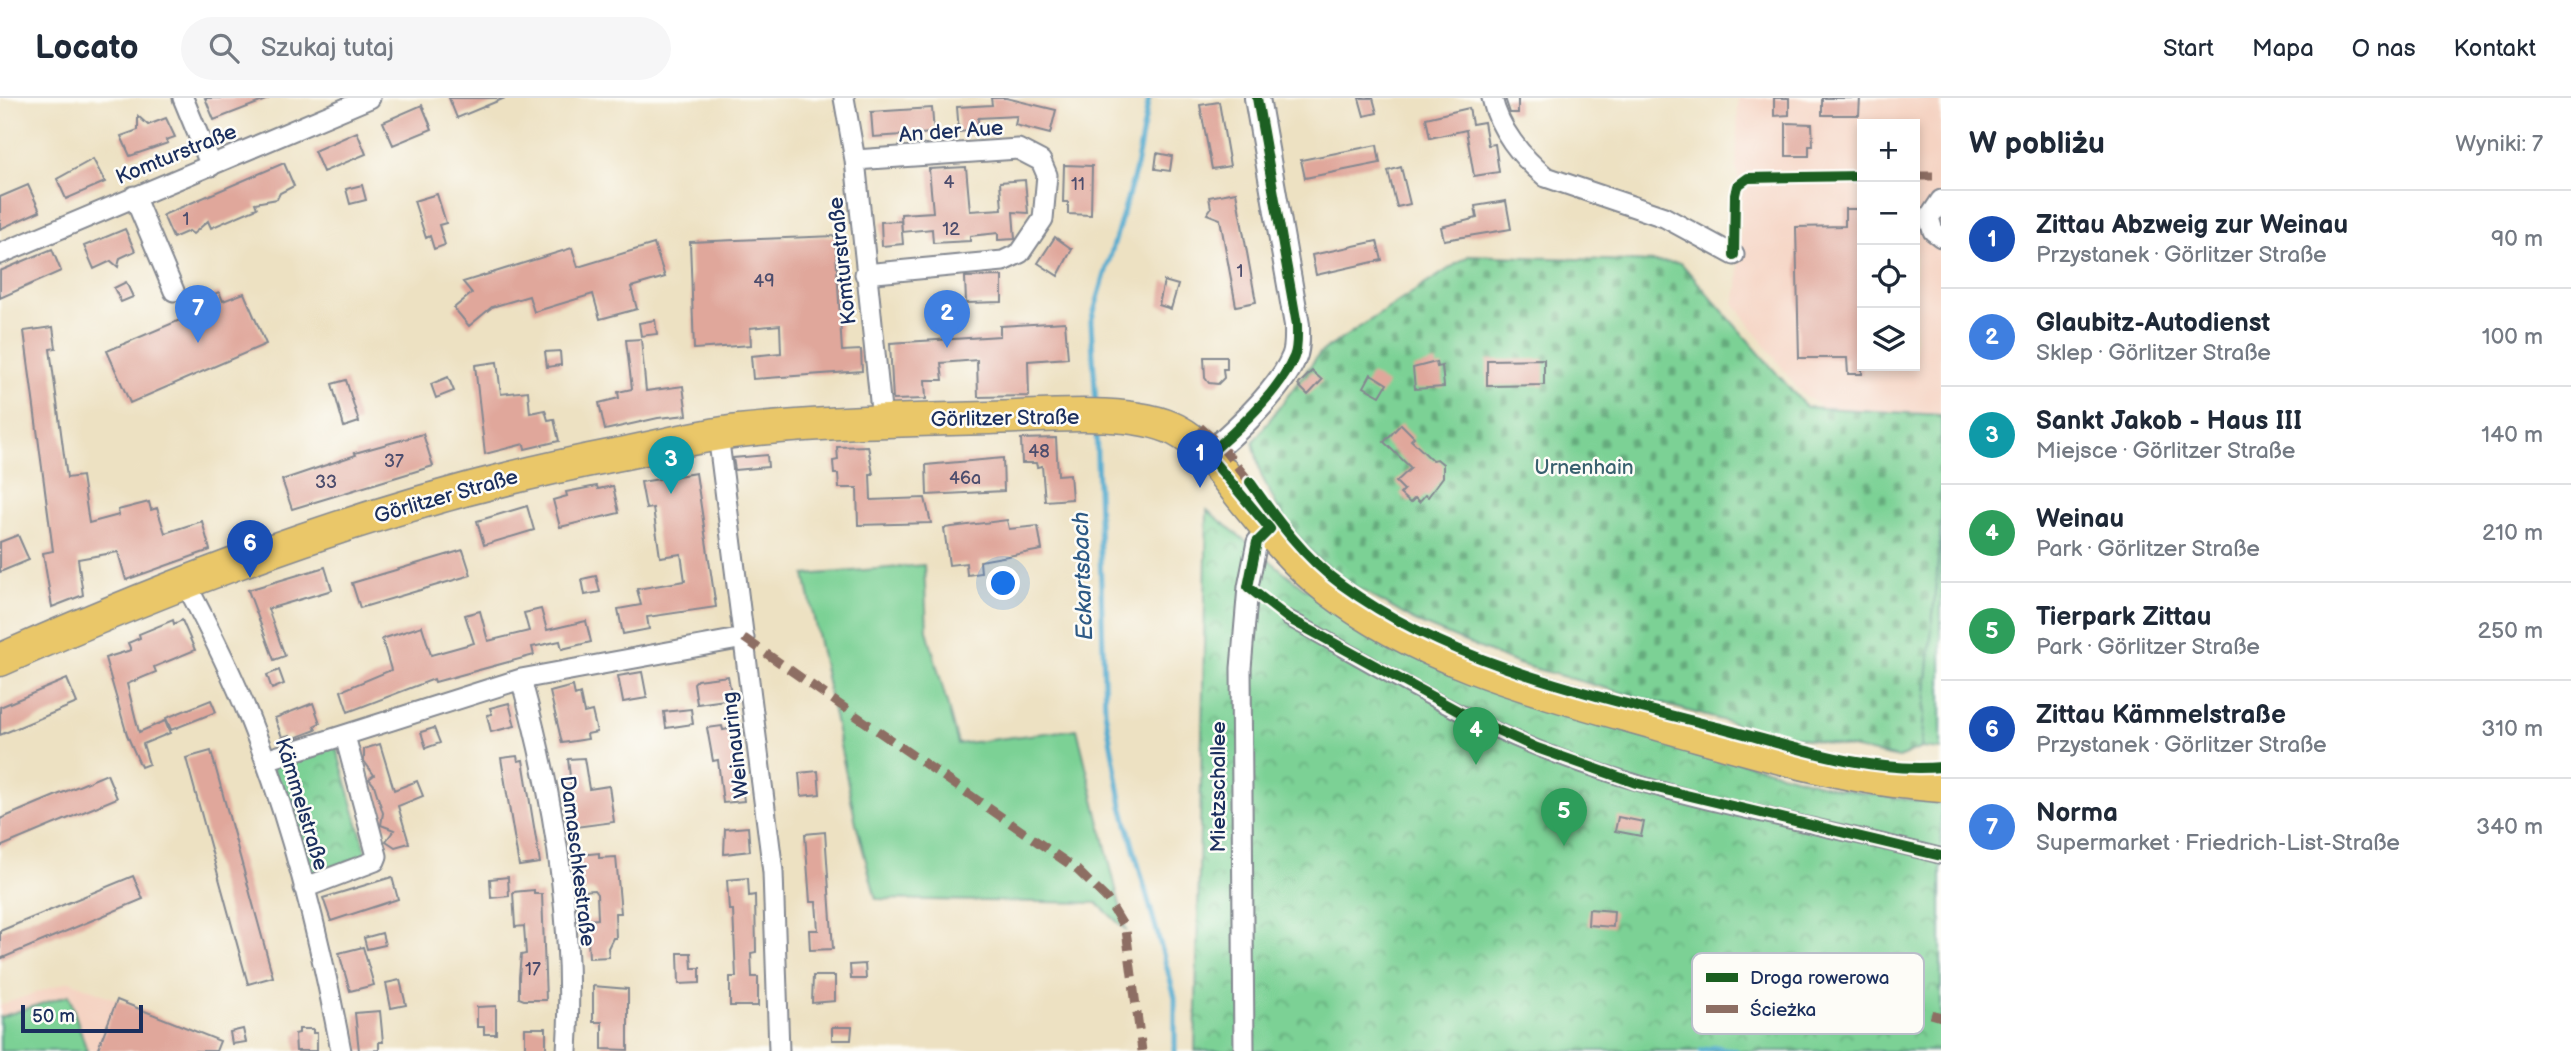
<!DOCTYPE html>
<html lang="pl">
<head>
<meta charset="utf-8">
<style>
  body { margin:0; font-family:"Balsamiq Sans",sans-serif; background:#f6f6f7; color:#1f2937 }
  .controls { position:absolute; right:21px; top:21px; display:grid; overflow:hidden; border-radius:0px; box-shadow:0 4px 10px #0003 }
  .controls button { width:63px; height:63px; display:grid; place-items:center; padding:0; border:0; border-bottom:2px solid #e0e1e3; background:#fff; color:#1f2937; font:35px sans-serif }
  .scale { position:absolute; left:21px; bottom:18px; width:122px; box-sizing:border-box; padding-left:7px; border:4px solid #1b2f5e; border-top:0; font-size:19px; line-height:24px; white-space:nowrap; color:#1b2f5e; -webkit-text-stroke:5px #fdfcf7; paint-order:stroke }
  .you { position:absolute; left:1004px; top:486px; width:24px; height:24px; margin:-18px; border:5px solid #fff; border-radius:50%; background:#1a73e8; box-shadow:0 0 0 10px #1a73e833 }
  .badge { display:grid; place-items:center; width:46px; height:46px; border-radius:50%; background:#b45309; color:#fff; font-size:23px; font-weight:700 }
  .pin { position:absolute; translate:-50% -58px; filter:drop-shadow(0 2px 4px #0008) }
  .pin::after { content:''; position:absolute; top:37px; width:24px; height:21px; background:inherit; clip-path:polygon(0 0,100% 0,50% 100%) }
  .list { margin:0; padding:0; list-style:none }
  h2 { display:flex; justify-content:space-between; align-items:center; height:91px; margin:0; padding:0 28px; font-size:30px }
  h2 small { font-size:23px; font-weight:400; color:#747a83 }
  .list li { display:grid; grid-template-columns:46px 1fr auto; gap:21px; align-items:center; box-sizing:border-box; height:98px; padding:0 28px; border-top:2px solid #e0e1e3 }
  .list b { display:block; font-size:26px; white-space:nowrap }
  .list p { margin:0; font-size:23px; white-space:nowrap; color:#747a83 }
  .list em { font-size:23px; font-style:normal; color:#747a83 }
  .icon { flex:none; width:38px; height:38px; fill:none; stroke:currentColor; stroke-width:2; stroke-linecap:round; stroke-linejoin:round }
  .map { position:relative; flex:none; width:1941px; height:953px; overflow:hidden }
  header { display:flex; align-items:center; gap:42px; box-sizing:border-box; height:98px; padding:0 35px; background:#fff; border-bottom:2px solid #e0e1e3 }
  header strong { font-size:33px }
  nav { display:flex; gap:38px; margin-inline-start:auto; font-size:24px }
  .search { width:490px; height:63px; background:#f6f6f7; display:flex; align-items:center; gap:18px; box-sizing:border-box; padding:0 24px; border-radius:38px; color:#747a83; font-size:26px }
  main { display:flex }
  aside { flex:1; background:#fff }
  .map>svg:first-child { display:block }
</style>
</head>
<body>
<header>
<strong>Locato</strong>
<div class="search"><svg class="icon" aria-label="search" viewBox="0 0 24 24"><circle cx="10" cy="10" r="6"/><path d="M15 15l6 6"/></svg>Szukaj tutaj</div>
<nav><a>Start</a><a>Mapa</a><a>O nas</a><a>Kontakt</a></nav>
</header>
<main>
<div class="map">
<svg width="1941" height="953" viewBox="0 0 1941 953">
  <defs>
    <pattern id="cemetery-stones" width="16" height="16" patternUnits="userSpaceOnUse" patternTransform="scale(1.75)"><rect width="16" height="16" fill="#7cd195"/><path d="M2 7V4a2 2 0 0 1 4 0v3zM10 15v-3a2 2 0 0 1 4 0v3z" fill="#65aa7d"/></pattern>
    <pattern id="park-crowns" width="20" height="18" patternUnits="userSpaceOnUse" patternTransform="scale(1.75)"><rect width="20" height="18" fill="#7cd195"/><path d="M2 6a3 3 0 1 1 6 0M12 15a3 3 0 1 1 6 0" fill="none" stroke="#65aa7d"/></pattern>
  </defs>
  <rect width="100%" height="100%" fill="#fdfcf7"/>
  <filter id="ink" filterUnits="userSpaceOnUse"><feTurbulence type="fractalNoise" baseFrequency=".0143" numOctaves="2"/><feDisplacementMap in="SourceGraphic" scale="14" xChannelSelector="R" yChannelSelector="G"/><feConvolveMatrix kernelMatrix="1 2 1 2 8 2 1 2 1" color-interpolation-filters="sRGB"/></filter>
  <filter id="wash" filterUnits="userSpaceOnUse"><feTurbulence type="fractalNoise" baseFrequency=".00686" numOctaves="4" result="noise"/><feDisplacementMap in="SourceGraphic" scale="28" xChannelSelector="R" yChannelSelector="G"/><feGaussianBlur stdDeviation="1.57" result="paint"/><feColorMatrix in="noise" values="0 0 0 0 0 0 0 0 0 0 0 0 0 0 0 0 0 1.4 0 .05"/><feComposite in="paint" operator="in"/></filter>
  <g filter="url(#wash)">
    <rect width="100%" height="100%" fill="#ede1c2"/>
    <!-- built -->
    <path fill="#f5d3c2" fill-rule="evenodd" d="M1738,0h203v317l-116,-6 -25,-17 -66,-89 4,-14 4,-99 -6,-21zM1862,26h53v242h-53z
      M70,883l150,60 -4,10h-216v-46z"/>
    <!-- grass -->
    <path fill="#7cd195" stroke="#4c807a" stroke-width="2" d="M1941,427v225l-20,-2z
      M924,467l3,65 31,114 119,-15 49,201 -29,-27 -221,-4 -20,-76 -51,-248z
      M69,897l18,56h-87v-34z"/>
    <!-- cemetery -->
    <path fill="url(#cemetery-stones)" stroke="#4c807a" stroke-width="2" d="M1470,157l211,8 125,144 135,8v110l-20,223 -22,10 -160,-33 -221,-61 -103,-43 -69,-40 -29,-23 -32,-36 -24,-47 -8,-33 67,-89z"/>
    <!-- park -->
    <path fill="url(#park-crowns)" stroke="#4c807a" stroke-width="2" d="M1207,412l97,78 357,152 177,49 103,15v247h-746z
      M335,645l32,112 -60,20 -36,-110z"/>
    <g fill="none" stroke-linecap="round" stroke-linejoin="round">
      <!-- stream -->
      <path stroke="#52abcf" stroke-width="5" d="M1096,308l-5,-84 44,-150 14,-74
        M1096,328l9,285 17,95 53,191v54
        M1701,953l15,-4 20,4"/>
    </g>
    <g id="blocks">
      <!-- building -->
      <path fill="#e0a79b" d="M205,0h63v1l-54,21z
        M449,0h56l-48,20z
        M991,0h15l50,12 -6,24 -35,-9 2,-9 -39,2v12l-19,2 -2,-25 35,-2z
        M1359,0h14l4,15 -13,3z
        M1505,0h13v15h-8z
        M1774,0h15v17l-15,1z
        M1822,0h38l-1,17h-37z
        M1219,4l11,64 -18,3 -12,-64z
        M422,7l10,24 -39,16 -10,-23z
        M932,10l2,25 -61,4 -2,-25z
        M1469,10l3,16 12,-2 4,23 7,-1 4,28 -25,4 -8,-46 -36,8 -4,-20z
        M138,18l10,9 18,-7 9,19 -9,3 2,3 -38,13 -9,-20 17,-6z
        M1786,25l26,1 1,22h-4v10h-23z
        M357,34l9,22 -43,18 -9,-21z
        M1377,47l3,18 -75,15 -4,-18z
        M1157,55l15,3 -2,15 -15,-2z
        M93,61l12,23 -39,17 -9,-20z
        M284,65l10,23 -14,7 -3,6 -22,4 2,5 -46,20 -3,-7 -15,13 -4,-3 -16,7 -10,-23z
        M1064,67l28,1 -1,49 -23,-1v-12h-5z
        M966,69l4,44 32,-2 -2,-27 25,-2 3,33 -15,-1 2,27 -17,1v-7l-28,3v5l-37,2 -1,-14 -30,3 -1,-18 32,-2 -4,-43z
        M1401,69l9,37 -13,3 -9,-36z
        M28,87l12,26 -40,18v-32z
        M362,87l4,15 -16,4 -4,-15z
        M1236,94l20,110 -20,4 -16,-87 -13,-5 4,-6 -2,-11z
        M437,96l9,29 -7,2 6,20 -11,4 -4,-13 -4,2 -12,-37z
        M1506,103l5,28 -67,11 -3,-13 36,-9 -2,-12z
        M1845,111h17v165h-14l-1,-16h-48l-3,-131 49,-1z
        M901,123l2,23 -21,2 -1,-24z
        M125,131l10,22 -15,7 -2,9 -7,-6 -17,8 -10,-23z
        M835,138l7,115 19,-1 1,21 -109,8 -2,-23 30,-3 -1,-28 -30,3 1,17 -57,4 -4,-107z
        M1055,139l17,12 -14,27 -20,-13z
        M1377,143l5,19 -66,15 -4,-20z
        M654,146l11,33 -34,10 6,22 -37,10 -7,-25 -59,18 -5,-16 -37,11 -23,19 -15,-18 18,-15 -9,-11 109,-34 6,19z
        M52,151l9,22 -61,27v-27z
        M1002,178v26l-36,1 -1,-26z
        M1164,183l14,4 -7,24 -12,-4z
        M126,184l7,15 -12,5 -7,-14z
        M219,194l4,9 21,-8 22,51 -136,59 -23,-52 92,-39 -4,-10z
        M655,222l2,14 -16,2 -2,-13z
        M1065,224l3,36 -40,3 1,35 -51,1 -1,-37 -36,3 2,17h-18l1,19 -33,1 -3,-57 110,-7v-10z
        M53,229l3,21 -6,1 17,129 15,-2 7,47 30,-8 -1,-5 31,-8 2,8 6,-2 8,25 37,-12 8,29 -84,30 -8,-28 -40,7 5,36 -31,12 -9,-54 10,-2 -29,-220z
        M641,241l5,52 37,-5 4,29 -29,3 -53,12 -6,-27 20,-5 -1,-6 14,-3 -6,-49z
        M560,253l1,14 -14,2 -2,-15z
        M1204,259h23v12h-4l1,9 -6,6 -9,-1 -4,-5z
        M1544,261v26l-57,1v-26z
        M497,264l4,32 27,-3 2,22 15,-3 3,10 6,-1 5,22 -34,8 -1,-5 -39,10 -10,-89z
        M1436,264l1,5 5,-1 2,21 -29,2 -2,-21z
        M1312,273l10,9 -14,15 -10,-10z
        M1371,276l16,10 -7,12 -16,-9z
        M448,279l6,14 -18,7 -5,-14z
        M346,282l13,42 -15,5 -12,-43z
        M1401,326l13,13 -3,3 21,20 5,-1 6,5v13l-15,20 -3,-2 -6,7 -4,-4 -5,5 -10,-9 4,-4 -8,-8 15,-14 -27,-26z
        M423,336l10,32 -141,43 -10,-29 74,-25 -1,-2z
        M1056,340l2,37 12,-1 2,25 -27,2 -3,-35 -5,1 -1,-4h-14l-1,-24z
        M868,348l5,28h-3l1,26 54,-2 6,25 -73,2 -1,-37h-18l-1,-14h-4l-1,-13 5,-1 -1,-13z
        M767,357l1,12 -33,3 -2,-12z
        M1003,360l1,33 -77,4 -1,-30z
        M696,375l20,134 -69,10 2,12 -26,5 -5,-25 23,-4 -4,-16 48,-8 -4,-27 -21,3 -7,-49 -7,1 -5,-27z
        M597,388l1,3 15,-3 6,27 -59,14 -7,-27 14,-4 -1,-4z
        M527,408l7,24 -50,15 -7,-24z
        M1007,422l2,9 29,-3 4,24 -62,11 1,12 -14,2 -1,-12 -17,2 -5,-37z
        M18,437l11,25 -29,12v-30z
        M463,452l8,25 -111,33 -8,-25z
        M325,469l7,23 -64,19 17,47 -11,4 -26,-70z
        M596,478l4,16 -15,3 -3,-16z
        M541,511l6,21 39,-9 5,21 -29,7 -2,-8 -28,6 2,8 -99,27 -1,-3 -86,33 -7,-21 50,-21 -9,-31 40,-13 9,29 43,-12 -9,-28 15,-4 8,30 41,-10 -5,-18z
        M173,522l1,4 8,-4 13,30 -41,17 2,5 -29,12 12,48 26,-11 5,12 -27,11 6,20 -8,3 -14,-32 -22,-77 26,-8 -3,-7 12,-5 -1,-4z
        M279,572l5,14 -12,5 -5,-14z
        M642,574l5,26 -24,4 -5,-26z
        M728,578l4,23 -35,5 -3,-21 3,-3z
        M67,581l10,24 -77,32v-28z
        M573,588l2,10 5,-2 4,19 8,-2 5,21 -10,2 1,5 -26,4 -12,-51z
        M211,602l5,12 -45,18 -5,-12z
        M313,605l7,20 -6,3 2,4 -24,9 -2,-4 -8,2 -7,-19z
        M509,605l6,23 -24,6 -4,-17 5,-1 -2,-6z
        M691,611l2,15 -27,4 -2,-16z
        M722,628l1,4 11,-2 10,73 -21,2 -5,-43 -5,1 -6,-33z
        M434,630l6,15 -14,5 -5,-16z
        M380,646l14,46 23,-9 6,15 -25,10 11,37 -14,4 -9,-6 8,-11 -13,-5 2,-12 -9,-28 -5,-6 5,-4 -10,-14v-12z
        M211,653l62,226 -25,7 -62,-226z
        M517,658l1,5 5,-1 17,103 -21,3 -18,-108z
        M584,660l5,31 20,-3 5,36 -38,5 -8,-68z
        M818,673l2,23 -19,2 -2,-23z
        M107,676l10,24 -117,49v-28z
        M1618,719l26,5 -3,14 -26,-5z
        M748,729l2,24 -26,3 1,-25z
        M825,734l8,117 -23,1 -1,-20h9l-2,-28h-6l-5,-68z
        M599,755v5l17,-1 5,56h-6l1,25h-3l-5,10 1,9 -20,1 -2,-38 11,-1 -1,-25 -3,-4 -11,1 -3,-36z
        M133,778l10,23 -143,60v-28z
        M392,779l6,22 -67,22 -8,-23z
        M508,779l1,19 -18,2 -1,-19z
        M748,780l1,18 6,-1 1,57 -5,1 1,24h6v29h-28v-29h6l-3,-67h-4l-2,-30z
        M534,792v4h8l4,106h-22l-5,-2v-21l2,-22 5,-1 -2,-28 -9,1 -2,-35z
        M1589,811l25,2 -1,16 -25,-2z
        M382,835l3,12 -18,4 -3,-11z
        M363,849l11,38 -24,6 -11,-38z
        M678,855h13l1,15h8v15l-21,1z
        M865,866l1,15h-15l-1,-14z
        M813,878h22v25l-23,2z
        M400,882l6,25 -15,3 -5,-25z
        M593,888l35,3v61l-26,-1v-27h-9z
        M117,902l103,41 -4,10h-119z
        M496,908v28h-12v-7h-7v-20z
        M380,913l3,31h-4v8l-20,1 -4,-38z
        M832,929h20l-1,13h-19z
        M525,930h21v23h-21z
        M243,931l3,13 -14,2 -2,-12z
        M299,931h14v4h4v18h-21l-1,-17 4,-1z"/>
    </g>
  </g>
  <g filter="url(#ink)">
    <use href="#blocks" fill-opacity="0" stroke="#848890" stroke-width="2"/>
    <g fill="none" stroke-linecap="round" stroke-linejoin="round">
      <defs>
        <path id="pedestrian" d="M1288,520c82,45 162,95 249,130 129,53 270,73 404,108"/>
        <path id="minor" d="M183,0l28,68
          M844,0l11,62 27,260
          M1492,0c7,31 29,59 54,79l118,40 70,38
          M855,62l163,-11 23,12 6,14 -4,44 -23,34 -17,8 -138,13
          M134,98l40,95
          M1941,102l-12,18 4,13 8,6
          M0,156l370,-156
          M718,336l55,438 6,179
          M185,484c23,44 46,89 64,135 43,106 71,221 92,334
          M521,581c33,119 54,248 46,372
          M266,662l255,-81 223,-41
          M304,790l71,-27 2,-5 -32,-120
          M1244,953l-3,-383 7,-81 9,-45 13,-13"/>
        <path id="tertiary" d="M1208,357c28,-24 72,-64 86,-98 4,-9 3,-22 3,-32l-40,-227"/>
        <path id="primary" d="M0,562c199,-88 401,-164 615,-205 41,-8 82,-19 124,-24 83,-9 167,-11 251,-13 50,-1 142,-11 186,12 29,15 46,43 66,67 26,32 53,66 85,91 98,76 222,105 338,138 90,25 182,54 276,60"/>
      </defs>
      <!-- pedestrian casing -->
      <use href="#pedestrian" stroke="#848890" stroke-width="18"/>
      <!-- minor casing -->
      <use href="#minor" stroke="#848890" stroke-width="23"/>
      <!-- tertiary casing -->
      <use href="#tertiary" stroke="#848890" stroke-width="28"/>
      <!-- primary casing -->
      <use href="#primary" stroke="#848890" stroke-width="35"/>
      <!-- pedestrian -->
      <use href="#pedestrian" stroke="#fff" stroke-width="14"/>
      <!-- minor -->
      <use href="#minor" stroke="#fff" stroke-width="19"/>
      <!-- tertiary -->
      <use href="#tertiary" stroke="#fff" stroke-width="24"/>
      <!-- primary -->
      <use href="#primary" stroke="#eac769" stroke-width="32"/>
      <!-- quiet -->
      <path stroke="#8d6e63" stroke-width="9" stroke-dasharray="18 9" stroke-linecap="butt" d="M1915,78h26
        M1200,329l20,18 33,41
        M744,540l331,230 32,31 19,31 16,121
        M1824,914l87,-4 30,9"/>
      <defs>
        <path id="cycleway" d="M1257,0l40,227c0,10 1,23 -3,32 -14,34 -58,74 -86,98l62,74 -13,13 -9,45 40,31 179,98 70,32 99,35 305,73
          M1734,157l1,-60 2,-9 11,-8 114,-2
          M1250,384c26,37 55,77 92,103 112,82 259,112 391,146 67,18 138,42 208,36"/>
      </defs>
      <!-- cycleway casing -->
      <use href="#cycleway" stroke="#fdfcf7" stroke-width="15"/>
      <!-- cycleway -->
      <use href="#cycleway" stroke="#1b5e20" stroke-width="10"/>
    </g>
  </g>
  <g text-anchor="middle" stroke-width="5" stroke-linejoin="round" paint-order="stroke">
    <!-- number labels -->
    <g font-size="18" fill="#4c4d6d">
      <text x="949" y="90">4</text>
      <text x="1078" y="92">11</text>
      <text x="186" y="127">1</text>
      <text x="951" y="137">12</text>
      <text x="1240" y="179">1</text>
      <text x="764" y="189">49</text>
      <text x="1039" y="359">48</text>
      <text x="394" y="369">37</text>
      <text x="965" y="386">46a</text>
      <text x="326" y="390">33</text>
      <text x="533" y="877">17</text>
    </g>
    <!-- street labels -->
    <g font-size="21" fill="#1b2f5e" stroke="#fdfcf7">
      <text transform="translate(951 33) rotate(-4)" y="7">An der Aue</text>
      <text transform="translate(176 56) rotate(-22)" y="7">Komturstraße</text>
      <text transform="translate(842 163) rotate(-96)" y="7">Komturstraße</text>
      <text transform="translate(1005 320) rotate(-1)" y="7">Görlitzer Straße</text>
      <text transform="translate(446 398) rotate(-16)" y="7">Görlitzer Straße</text>
      <text transform="translate(735 647) rotate(-97)" y="7">Weinauring</text>
      <text transform="translate(1218 689) rotate(-90)" y="7">Mietzschallee</text>
      <text transform="translate(302 706) rotate(73)" y="7">Kämmelstraße</text>
      <text transform="translate(578 763) rotate(83)" y="7">Damaschkestraße</text>
    </g>
    <!-- park labels -->
    <g font-size="21" fill="#38606e" stroke="#fdfcf7">
      <text x="1584" y="376">Urnenhain</text>
    </g>
    <!-- water labels -->
    <g font-size="23" font-style="italic" fill="#2e5a86" stroke="#fdfcf7">
      <text transform="translate(1082 478) rotate(-92)" y="8">Eckartsbach</text>
    </g>
  </g>
  <!-- legend -->
  <rect x="1692" y="855" width="232" height="81" rx="10" fill="#fdfcf7" stroke="#b9bec9" stroke-width="2"/>
  <rect x="1706" y="875" width="32" height="9" fill="#1b5e20"/>
  <rect x="1706" y="907" width="32" height="8" fill="#8d6e63"/>
  <g font-size="19" fill="#1b2f5e">
    <text x="1750" y="886">Droga rowerowa</text>
    <text x="1750" y="918">Ścieżka</text>
  </g>
</svg>
<div class="controls">
<button>+</button>
<button>−</button>
<button><svg class="icon" aria-label="locate" viewBox="0 0 24 24"><circle cx="12" cy="12" r="6"/><path d="M12 2v4M12 18v4M2 12h4M18 12h4"/></svg></button>
<button><svg class="icon" aria-label="layers" viewBox="0 0 24 24"><path d="M12 4l9 5-9 5-9-5zM3 14l9 5 9-5"/></svg></button>
</div>
<div class="scale">50 m</div>
<div class="you"></div>
<div class="pin badge" style="left:1200px;top:390px;background:#1a4fb4">1</div>
<div class="pin badge" style="left:947px;top:250px;background:#3f7fe0">2</div>
<div class="pin badge" style="left:671px;top:396px;background:#0f9aa8">3</div>
<div class="pin badge" style="left:1476px;top:667px;background:#2e9e5b">4</div>
<div class="pin badge" style="left:1564px;top:748px;background:#2e9e5b">5</div>
<div class="pin badge" style="left:250px;top:480px;background:#1a4fb4">6</div>
<div class="pin badge" style="left:198px;top:245px;background:#3f7fe0">7</div>
</div>
<aside>
<h2>W pobliżu<small>Wyniki: 7</small></h2>
<ul class="list">
<li><span class="badge" style="background:#1a4fb4">1</span><div><b>Zittau Abzweig zur Weinau</b><p>Przystanek · Görlitzer Straße</p></div><em>90 m</em></li>
<li><span class="badge" style="background:#3f7fe0">2</span><div><b>Glaubitz-Autodienst</b><p>Sklep · Görlitzer Straße</p></div><em>100 m</em></li>
<li><span class="badge" style="background:#0f9aa8">3</span><div><b>Sankt Jakob - Haus III</b><p>Miejsce · Görlitzer Straße</p></div><em>140 m</em></li>
<li><span class="badge" style="background:#2e9e5b">4</span><div><b>Weinau</b><p>Park · Görlitzer Straße</p></div><em>210 m</em></li>
<li><span class="badge" style="background:#2e9e5b">5</span><div><b>Tierpark Zittau</b><p>Park · Görlitzer Straße</p></div><em>250 m</em></li>
<li><span class="badge" style="background:#1a4fb4">6</span><div><b>Zittau Kämmelstraße</b><p>Przystanek · Görlitzer Straße</p></div><em>310 m</em></li>
<li><span class="badge" style="background:#3f7fe0">7</span><div><b>Norma</b><p>Supermarket · Friedrich-List-Straße</p></div><em>340 m</em></li>
</ul>
</aside>
</main>
</body>
</html>
